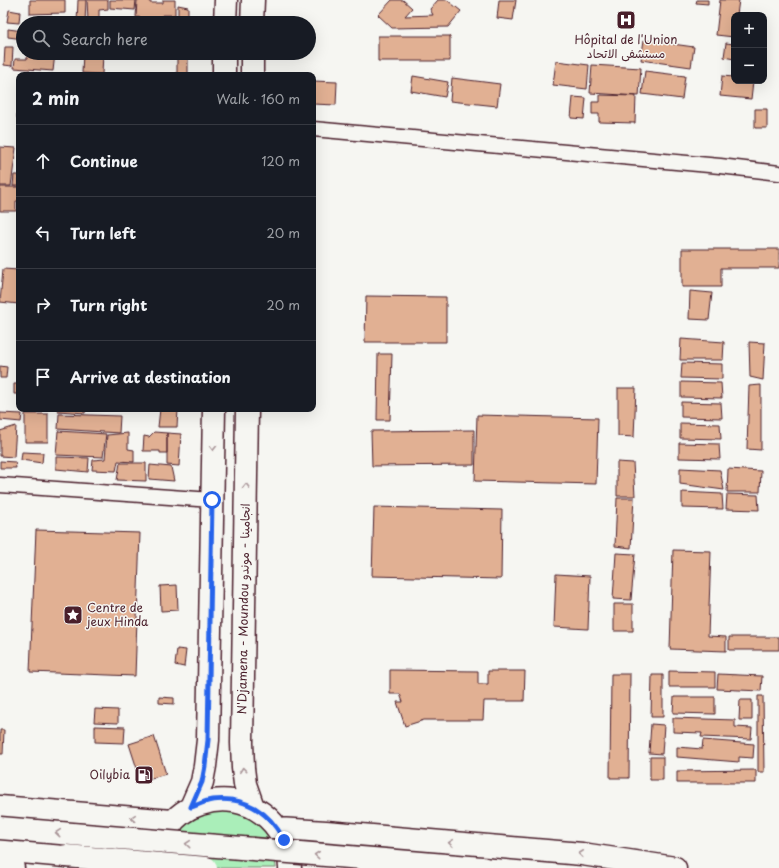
<!DOCTYPE html>
<html lang="en">
<head>
<meta charset="utf-8">
<style>
  body { margin:0; font-family:"Playpen Sans","Playpen Sans Arabic",sans-serif; background:#20242c; color:#f1f3f6 }
  .controls { position:absolute; right:12px; top:12px; display:grid; overflow:hidden; border-radius:8px; box-shadow:0 4px 16px #0002 }
  .controls button { width:36px; height:36px; display:grid; place-items:center; padding:0; border:0; border-bottom:1px solid #363941; background:#171b24; color:#f1f3f6; font:20px sans-serif }
  .stop { position:absolute; width:12px; height:12px; margin:-9px; border:3px solid #2563eb; border-radius:50%; background:#fff }
  .stop.end { background:#2563eb; border-color:#fff; box-shadow:0 1px 4px #0008 }
  .list { margin:0; padding:0; list-style:none }
  h2 { display:flex; justify-content:space-between; align-items:center; height:52px; margin:0; padding:0 16px; font-size:17px }
  h2 small { font-size:13px; font-weight:400; color:#9ea1a6 }
  .list li { display:grid; grid-template-columns:26px 1fr auto; gap:12px; align-items:center; box-sizing:border-box; height:72px; padding:0 16px; border-top:1px solid #363941 }
  .list b { display:block; font-size:15px; white-space:nowrap }
  .list em { font-size:13px; font-style:normal; color:#9ea1a6 }
  .icon { flex:none; width:22px; height:22px; fill:none; stroke:currentColor; stroke-width:2; stroke-linecap:round; stroke-linejoin:round }
  .map { position:relative; flex:none; width:779px; height:868px; overflow:hidden }
  .search { position:absolute; background:#171b24; box-shadow:0 4px 16px #0002; left:16px; top:16px; width:300px; height:44px; display:flex; align-items:center; gap:10px; box-sizing:border-box; padding:0 14px; border-radius:22px; color:#9ea1a6; font-size:15px }
  .panel { position:absolute; background:#171b24; box-shadow:0 4px 16px #0002; left:16px; top:72px; width:300px; height:340px; border-radius:8px }
  .map>svg:first-child { display:block }
</style>
</head>
<body>
<div class="map">
<svg width="779" height="868" viewBox="0 0 779 868">
  <rect width="100%" height="100%" fill="#f6f6f2"/>
  <filter id="ink" filterUnits="userSpaceOnUse"><feTurbulence type="fractalNoise" baseFrequency=".025" numOctaves="2"/><feDisplacementMap in="SourceGraphic" scale="8" xChannelSelector="R" yChannelSelector="G"/><feConvolveMatrix kernelMatrix="1 2 1 2 8 2 1 2 1" color-interpolation-filters="sRGB"/></filter>
  <g filter="url(#ink)">
    <!-- green -->
    <path fill="#aaeeb9" stroke="#7a8672" d="M216,808l36,9 14,14 8,17 2,20h-110l1,-18 17,-29z"/>
    <!-- building -->
    <path fill="#e1b093" stroke="#4a1f2b" d="M30,0h35v13l-35,1z
      M78,0h8l-1,23h-8z
      M87,0h21v9l-9,1v11h-11z
      M110,0h26l-1,10 -25,-2z
      M137,0h13v3h13v-3h12v15h-13v8h-16v-5l-10,-1z
      M392,0h11l9,8 -7,8 28,-1 -3,-6 8,-9h9l14,11 -13,16 -56,1 -14,-13z
      M499,0h17l-3,20 -16,-2z
      M697,0h11v4l-12,-1z
      M720,0h19l-2,15h-3v22l-18,-2z
      M178,5l10,2v16h-10z
      M9,10l11,2 -1,11 -12,-1z
      M8,29l15,2v8l-15,-2z
      M378,36h72v25h-72z
      M644,40l50,7 -3,20 -50,-7z
      M726,43l8,1v15l-10,-2z
      M5,47h8l-1,19 -8,-1z
      M28,53h27l-2,18 -39,-3 1,-9h12z
      M83,53h20l-1,21 -20,-1z
      M177,53h11v22h-11z
      M556,61l33,4 -2,24 -34,-4z
      M592,65l49,3 -2,28 -49,-3z
      M645,71l40,5 -3,23 -40,-5z
      M413,76l35,6 -3,15 -34,-6z
      M722,76l12,1v4h19l-2,18 -31,-3z
      M452,78l48,6 -3,22 -47,-5z
      M313,81l24,1 -1,23 -23,-1z
      M600,95l36,1 -1,27 -36,-1v-8h-7v-12h8z
      M573,97l13,1 -2,21 -13,-1z
      M17,108h2v10h-2z
      M755,109h12v19h-12z
      M0,147l16,1 -5,38h-11z
      M14,175h5v11h-6z
      M0,187h19v14h-3v10h-16z
      M682,249h97v19h-58v19h-39z
      M3,269l16,1v34l-19,-2z
      M690,291l22,2 -3,27 -20,-1z
      M366,296l80,1v45h-81z
      M681,339l43,3 -1,18h-43z
      M749,342l16,1 -2,37 -13,-3z
      M378,354h14l-2,66h-13z
      M682,363l40,1v15l-41,-1z
      M0,366l7,1 -1,11h-6z
      M681,382l40,1 1,15 -41,-1z
      M14,384h5v10h-5z
      M761,385v65l-14,-1 2,-63z
      M618,388h18l-2,49 -16,-1z
      M681,402l40,1 1,15 -41,-1z
      M59,409h27l-1,4 -27,-2z
      M160,409h18l-1,18h-19z
      M0,413l22,1 -1,8 -21,-2z
      M25,414h23v28h-23z
      M59,414l61,2 -1,17 -61,-4z
      M477,415l121,3 -2,66 -121,-3z
      M680,423l40,1 1,15 -41,-1z
      M16,426l-2,31 -14,-1v-25z
      M474,430v35l-102,1 -1,-35z
      M58,431l48,3 -3,23 -47,-2z
      M154,432l13,1v20h-7v-2h-17l1,-15 5,1z
      M128,433v16l6,1v12l-16,-1 -2,10 -24,-1 1,-10 12,-1 2,-24z
      M167,433l14,1 -2,32 -12,-1z
      M679,443l40,1 1,15 -41,-1z
      M22,452l21,1 -1,10 -21,-3z
      M56,457l33,1 -1,14 -32,-3z
      M0,461l15,1 1,6h-16z
      M617,462l16,1 2,33h-18z
      M120,463h26v18l-29,-1z
      M150,465l21,2 3,14 -25,-2z
      M680,468l40,2 4,20 -44,-6z
      M728,469l33,2 -1,21h-33z
      M682,492l40,2 1,15 -41,-1z
      M727,494l31,1 1,15 -33,-1z
      M617,498h17l-3,50 -16,-2z
      M374,507l128,3 -1,69 -129,-3z
      M36,530l104,3 -5,143 -105,-4z
      M673,550l38,1 -3,85 18,1v14l-56,-2z
      M616,553l19,1 -4,46 -18,-1z
      M556,574l34,2 -2,53 -34,-2z
      M177,585l1,25 -17,1 -1,-25z
      M614,604h19v27h-19z
      M729,637h50v13h-50z
      M177,649l9,1 -2,17 -9,-2z
      M390,670l88,1v13h10v-13h37l-1,30h-40l-1,19h-59l-19,6 -8,-24h6l-3,-8h-10z
      M669,671l46,1v15h-46z
      M611,674h19l-1,104h-19z
      M718,674l44,2 -1,15 -44,-2z
      M652,675h11v42h-12z
      M758,696h5l1,76h-6z
      M159,697l15,1v6l-15,-1z
      M674,697h41v17l-42,-1z
      M740,700h12v20h-13z
      M95,709l23,1v13l-24,-1z
      M673,718l62,2v7l17,1 -1,11 -50,-2 1,-4 -29,-1z
      M651,724l13,1 -2,29 -13,-1z
      M95,726l30,1 -1,16 -29,-1z
      M0,730h4l-1,24h-3z
      M154,736l12,38 -25,7 -12,-37z
      M703,740l51,4 -1,14 -14,-1v5l-62,-5v-10l25,2z
      M650,757h13v23h-13z
      M756,770v13h-79v-12z"/>
    <g fill="none" stroke-linecap="round" stroke-linejoin="round">
      <defs>
        <path id="minor" d="M313,129l407,37 59,7
          M0,485l212,15"/>
        <path id="primary" d="M225,23l1,-23
          M252,23l1,-23
          M224,75v-22
          M252,75v-22
          M247,409l-5,334 1,25 2,16 8,23
          M0,807l172,14
          M191,807l11,-25 3,-16 3,-26 6,-331
          M278,829l48,3 256,22 93,14
          M0,850l66,6
          M0,867l13,1
          M155,868c0,-5 0,-10 1,-15 2,-9 6,-18 12,-25 8,-12 19,-20 33,-24 45,-15 88,18 89,64"/>
      </defs>
      <!-- minor casing -->
      <use href="#minor" stroke="#4a1f2b" stroke-width="17"/>
      <!-- primary casing -->
      <use href="#primary" stroke="#4a1f2b" stroke-width="25"/>
      <!-- minor -->
      <use href="#minor" stroke="#f6f6f2" stroke-width="14"/>
      <!-- primary -->
      <use href="#primary" stroke="#f6f6f2" stroke-width="22"/>
      <defs>
        <path id="primary-bridge" d="M0,828l482,40
          M66,856l140,12"/>
      </defs>
      <!-- primary-bridge casing -->
      <use href="#primary-bridge" stroke="#4a1f2b" stroke-width="25" stroke-linecap="butt"/>
      <!-- primary-bridge -->
      <use href="#primary-bridge" stroke="#f6f6f2" stroke-width="22"/>
    </g>
    <!-- one-way arrows -->
    <defs><path id="oneway-chevron" d="M-2-3.5L2.5 0L-2 3.5" fill="none" stroke-width="1.6" stroke-linecap="round" stroke-linejoin="round"/></defs>
    <g stroke="#a99598">
      <use href="#oneway-chevron" transform="translate(213 448) rotate(91)"/>
      <use href="#oneway-chevron" transform="translate(246 486) rotate(-89)"/>
      <use href="#oneway-chevron" transform="translate(243 770) rotate(-96)"/>
      <use href="#oneway-chevron" transform="translate(133 818) rotate(-175)"/>
      <use href="#oneway-chevron" transform="translate(58 833) rotate(-175)"/>
      <use href="#oneway-chevron" transform="translate(451 843) rotate(-175)"/>
      <use href="#oneway-chevron" transform="translate(188 844) rotate(-175)"/>
      <use href="#oneway-chevron" transform="translate(581 854) rotate(-174)"/>
      <use href="#oneway-chevron" transform="translate(317 855) rotate(-175)"/>
    </g>
  </g>
  <g fill="none" stroke-linecap="round" stroke-linejoin="round" filter="url(#ink)">
    <!-- route -->
    <path stroke="#2563eb" stroke-width="5" d="M212,500l-4,240 -3,26 -3,16 -11,25c7,-2 14,-6 21,-7 33,-4 57,12 72,40"/>
  </g>
  <!-- icons -->
  <defs>
    <symbol id="hospital-square" viewBox="-11 -11 22 22"><rect x="-9" y="-9" width="18" height="18" rx="4" fill="#4a1f2b" stroke="#f6f6f2"/><path d="M-5-5h3v3.5h4V-5h3V5h-3V1.5h-4V5h-3Z" fill="#fff"/></symbol>
    <symbol id="sight-square" viewBox="-11 -11 22 22"><rect x="-9" y="-9" width="18" height="18" rx="4" fill="#4a1f2b" stroke="#f6f6f2"/><path d="M0-6L1.8-2.2L6-1.7L2.9 1.2L3.7 5.4L0 3.3L-3.7 5.4L-2.9 1.2L-6-1.7L-1.8-2.2Z" fill="#fff"/></symbol>
    <symbol id="fuel-square" viewBox="-11 -11 22 22"><rect x="-9" y="-9" width="18" height="18" rx="4" fill="#4a1f2b" stroke="#f6f6f2"/><path d="M-5.5-6h7V0h2V4h1.3V-2.5L3-4.5l.8-.8L6-3V5H2.5V1h-1V6h-7ZM-4.2-4.7v3.2H.2V-4.7Z" fill="#fff"/></symbol>
  </defs>
  <g fill-rule="evenodd">
    <use href="#hospital-square" x="615" y="9" width="22" height="22"/>
    <use href="#sight-square" x="62" y="604" width="22" height="22"/>
    <use href="#fuel-square" x="133" y="764" width="22" height="22"/>
  </g>
  <g text-anchor="middle" stroke-width="3" stroke-linejoin="round" paint-order="stroke">
    <!-- poi labels -->
    <g font-size="12" fill="#4a1f2b" stroke="#f6f6f2">
      <text x="626" y="44">Hôpital de l'Union<tspan x="626" dy="14">مستشفى الاتحاد</tspan></text>
      <text x="87" y="612" text-anchor="start">Centre de<tspan x="87" dy="14">jeux Hinda</tspan></text>
      <text x="130" y="779" text-anchor="end">Oilybia</text>
    </g>
    <!-- street labels -->
    <g font-size="12" fill="#4a1f2b" stroke="#f6f6f2">
      <text transform="translate(244 609) rotate(-89)" y="4">N'Djamena - Moundou انجامينا - موندو</text>
    </g>
  </g>
</svg>
<div class="controls">
<button>+</button>
<button>−</button>
</div>
<div class="stop" style="left:212px;top:500px"></div>
<div class="stop end" style="left:284px;top:840px"></div>
<div class="search"><svg class="icon" aria-label="search" viewBox="0 0 24 24"><circle cx="10" cy="10" r="6"/><path d="M15 15l6 6"/></svg>Search here</div>
<section class="panel">
<h2>2 min<small>Walk · 160 m</small></h2>
<ul class="list">
<li><svg class="icon" aria-label="ahead" viewBox="0 0 24 24"><path d="M12 20V5M6 11l6-6 6 6"/></svg><div><b>Continue</b></div><em>120 m</em></li>
<li><svg class="icon" aria-label="left" viewBox="0 0 24 24"><path d="M17 20v-9H6M10 6l-5 5 5 5"/></svg><div><b>Turn left</b></div><em>20 m</em></li>
<li><svg class="icon" aria-label="right" viewBox="0 0 24 24"><path d="M7 20v-9h11M14 6l5 5-5 5"/></svg><div><b>Turn right</b></div><em>20 m</em></li>
<li><svg class="icon" aria-label="arrive" viewBox="0 0 24 24"><path d="M6 21V4h12l-3 4 3 4H6"/></svg><div><b>Arrive at destination</b></div></li>
</ul>
</section>
</div>
</body>
</html>
